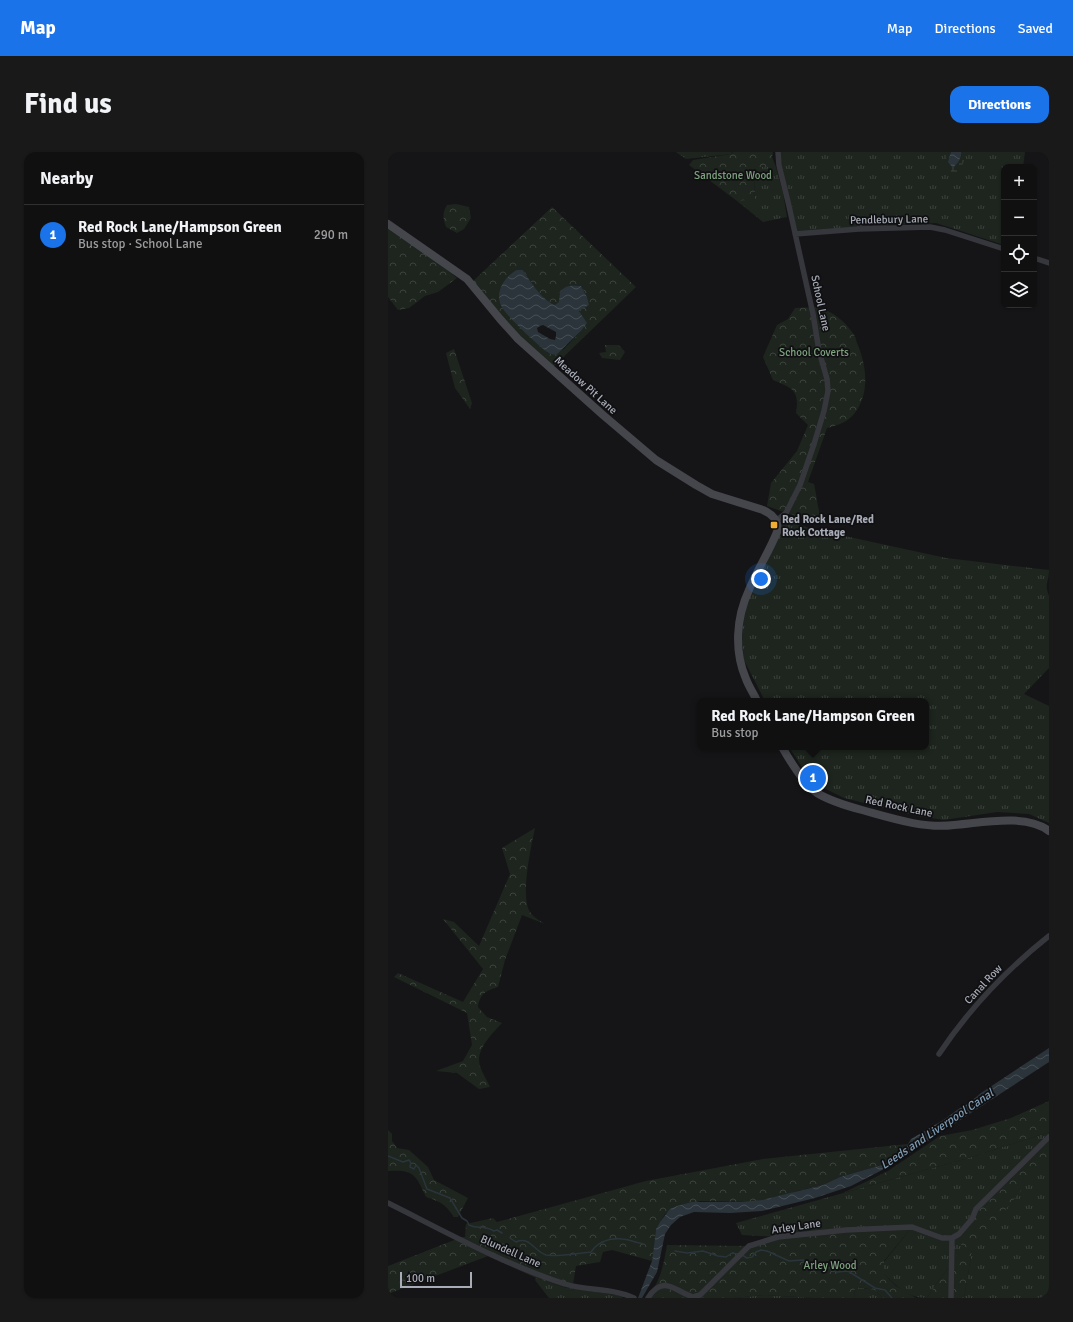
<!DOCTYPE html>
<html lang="en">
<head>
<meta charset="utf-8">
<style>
  body { margin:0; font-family:Signika,sans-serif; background:#19191a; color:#f1f3f6 }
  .controls { position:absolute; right:12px; top:12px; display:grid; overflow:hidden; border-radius:8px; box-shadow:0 1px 3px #0004 }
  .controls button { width:36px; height:36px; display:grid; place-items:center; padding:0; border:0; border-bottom:1px solid #303031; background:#101011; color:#f1f3f6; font:20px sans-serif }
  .scale { position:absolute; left:12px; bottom:10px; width:72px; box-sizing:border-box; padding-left:4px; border:2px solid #a7acb7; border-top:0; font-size:11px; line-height:14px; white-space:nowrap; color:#a7acb7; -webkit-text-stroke:3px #101012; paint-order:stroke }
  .you { position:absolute; left:373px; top:427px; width:14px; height:14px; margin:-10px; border:3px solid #fff; border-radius:50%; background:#1a73e8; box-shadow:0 0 0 6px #1a73e833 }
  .badge { display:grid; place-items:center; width:26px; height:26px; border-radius:50%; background:#1a73e8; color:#fff; font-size:13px; font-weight:700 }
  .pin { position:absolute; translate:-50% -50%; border:2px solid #fff; box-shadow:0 1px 4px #0006 }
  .popup { position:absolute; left:309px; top:546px; width:232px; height:52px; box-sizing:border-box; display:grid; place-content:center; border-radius:8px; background:#101011; filter:drop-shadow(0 1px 3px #0005); font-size:13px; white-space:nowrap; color:#9c9d9f }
  .popup b { font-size:15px; color:#f1f3f6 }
  .popup::after { content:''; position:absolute; left:50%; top:100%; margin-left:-8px; border:8px solid transparent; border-top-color:#101011 }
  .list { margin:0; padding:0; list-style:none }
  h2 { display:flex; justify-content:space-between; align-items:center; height:52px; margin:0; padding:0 16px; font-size:17px }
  h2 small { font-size:13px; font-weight:400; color:#9c9d9f }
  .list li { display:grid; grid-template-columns:26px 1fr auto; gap:12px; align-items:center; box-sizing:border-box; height:60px; padding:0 16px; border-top:1px solid #303031 }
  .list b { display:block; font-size:15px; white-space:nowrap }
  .list p { margin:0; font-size:13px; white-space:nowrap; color:#9c9d9f }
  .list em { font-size:13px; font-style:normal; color:#9c9d9f }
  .icon { flex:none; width:22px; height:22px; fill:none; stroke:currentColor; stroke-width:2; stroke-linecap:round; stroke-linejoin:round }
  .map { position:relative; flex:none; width:661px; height:1146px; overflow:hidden; border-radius:12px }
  header { display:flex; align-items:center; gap:24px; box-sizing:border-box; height:56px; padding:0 20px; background:#1a73e8; color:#fff }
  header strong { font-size:19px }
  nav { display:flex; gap:22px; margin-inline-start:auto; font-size:14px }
  .intro { display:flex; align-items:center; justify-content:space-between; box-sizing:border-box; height:96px; padding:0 24px }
  h1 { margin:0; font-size:28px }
  .button { padding:10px 18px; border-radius:12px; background:#1a73e8; color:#fff; font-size:14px; font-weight:700 }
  main { display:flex; gap:24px; padding:0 24px }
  aside { flex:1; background:#101011; border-radius:12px; box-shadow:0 1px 3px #0004 }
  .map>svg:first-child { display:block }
</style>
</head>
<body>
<header>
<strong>Map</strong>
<nav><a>Map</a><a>Directions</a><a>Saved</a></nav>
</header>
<div class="intro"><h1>Find us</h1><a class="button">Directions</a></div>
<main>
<aside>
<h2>Nearby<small></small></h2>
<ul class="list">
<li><span class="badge">1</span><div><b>Red Rock Lane/Hampson Green</b><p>Bus stop · School Lane</p></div><em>290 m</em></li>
</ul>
</aside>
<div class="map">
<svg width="661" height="1146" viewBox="0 0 661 1146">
  <defs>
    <pattern id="grass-tufts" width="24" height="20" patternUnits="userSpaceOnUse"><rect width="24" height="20" fill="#1d251e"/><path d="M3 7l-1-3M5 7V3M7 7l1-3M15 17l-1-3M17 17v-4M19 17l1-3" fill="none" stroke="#3b423c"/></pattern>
    <pattern id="forest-crowns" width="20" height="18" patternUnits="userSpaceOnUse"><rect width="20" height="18" fill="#1d251e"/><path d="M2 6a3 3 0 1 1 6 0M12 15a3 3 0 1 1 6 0" fill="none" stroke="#3b423c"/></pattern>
    <pattern id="wetland-marsh" width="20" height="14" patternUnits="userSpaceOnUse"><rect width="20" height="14" fill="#1d251e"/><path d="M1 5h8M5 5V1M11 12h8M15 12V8" fill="none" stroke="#3b423c"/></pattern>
    <pattern id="water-waves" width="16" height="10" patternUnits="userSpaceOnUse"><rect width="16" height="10" fill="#2b343b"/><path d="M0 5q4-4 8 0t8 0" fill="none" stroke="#474f55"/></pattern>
  </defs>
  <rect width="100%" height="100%" fill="#151517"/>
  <!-- grass -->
  <path fill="url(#grass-tufts)" d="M288,0h56l-1,2 -45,5z
    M392,0h245l-2,15h-19v78l-68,-22 -43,2 -96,7 -15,-66z
    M366,14l22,1 7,26 4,24 -24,5 -26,-21 18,-3z
    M396,369l33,9 129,28 103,12c0,12 -5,14 0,26v72l-25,26 25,12v117l-20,-9 -32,-2 -53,8 -27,-4 -73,-18 -26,-13 -14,-15 -15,-23h137v-46h-161l-21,-41 -2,-19 1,-17 3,-17z
    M661,980v166h-85l8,-47 -21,15 -11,12 -13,20c-20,0 -29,-11 -43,-24v-12l28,-35 -134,10 -36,-2 -6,-12 236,-66z
    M148,1126l27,9 60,9 -1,2h-73l-14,-18z
    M468,1135l19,3 8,8h-28l-1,-8z
    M377,1143l49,3h-80z"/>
  <!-- forest -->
  <path fill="url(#forest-crowns)" fill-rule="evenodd" d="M345,0h40l-1,5 4,10h-22l1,32 -18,2 -48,-36 4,-5 38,-6z
    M68,52l13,3 2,11 -7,11 -7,4 -11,-6c-3,-8 -4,-14 1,-22z
    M164,55l84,80 -85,82 -80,-86zM135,118c7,11 19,30 32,35l5,-3v-10l8,-6h13l6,11 -8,14 7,12 -5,8 -17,18 -16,4 -32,-30z
    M0,76l55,38 14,12 -19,14 -13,4 -16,12 -11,2 -10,-13z
    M431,155c14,6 24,12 33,25 3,3 4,8 5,11 10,23 13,51 -3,71 -6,8 -18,12 -27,14l-19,54 6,2c3,12 3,24 8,36l-30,-5 -25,-9 4,-23 26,-32 11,-26 -12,-12c4,-23 -4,-25 -23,-33l-10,-23 14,-32 11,-6 7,-11z
    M217,193h14l6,7 -5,8 -18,-2 -3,-5 7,-1z
    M66,197l18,54 -2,6 -15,-21 -9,-35z
    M147,676c-4,19 -15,69 -5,84 3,5 10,9 15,12l-23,-9 -17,45 -7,27c-13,4 -18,7 -20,20l9,10 15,6c-10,11 -27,27 -22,43 2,7 7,14 10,21l-11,2 -22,-16 -21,-2 27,-10 9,-16 -5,-32 -73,-36 4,-4 65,29 20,-33 -40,-50 11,3 25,24 31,-72 -8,-26z
    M661,949v31l-77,25 -129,36 45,-22 52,-35 32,-6 39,-12z
    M0,978l4,4v7l5,7 12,2 19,17 6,13 34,18 -10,19h-4c-9,-13 -13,-15 -28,-20 -10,-22 -12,-28 -38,-26z
    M661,985v19l-77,95 -8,47h-37l13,-20 11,-12 9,-17 7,-24 9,-16z
    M520,992l-4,7 -19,13 -45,13 -17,8 -26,6 -8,3 -36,8 -53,-1 -35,13 -9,15 -4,32 -40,-11 -9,2 -3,10 -24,4 -3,18 -10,3 -27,-9 -48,-22 -100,38v-28l74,-29h3l1,-13 27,-6 4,4 149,-41 117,-22z
    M524,1075l-28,34v13l12,12 20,12h-33l-8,-8 -18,-3 -3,3 1,8h-41l-49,-3 -31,3h-86c13,-20 15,-30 19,-53l82,1 29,-9z"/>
  <!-- wetland -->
  <path fill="url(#wetland-marsh)" d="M559,0h17l2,6 -10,18 -5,-4 -1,-8 -4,-1z"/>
  <!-- water -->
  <path fill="url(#water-waves)" fill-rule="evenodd" d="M563,0h10c1,6 -4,12 -8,16l-5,-6z
    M129,118h6c7,11 19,30 32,35l4,-3 1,-10c7,-8 11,-6 21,-6l6,11 2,8 -10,6 8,12 -6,8 -25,24c-3,-1 -6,-1 -9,-3 -10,-8 -44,-38 -47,-49 -4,-13 5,-27 17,-33zM155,173l13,7v4l-1,4 -5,-1 -12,-7 -1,-4 3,-2z
    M661,896v14l-161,105 -37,19 -36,12 -53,13 -32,2 -36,-1 -14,5 -9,8 -6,9 -8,38 -15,26h-4l14,-37 4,-32 4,-7 10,-13 7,-3 15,-4h50l20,-2 61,-15 17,-8 45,-13 19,-13 7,-12 34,-20 12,-9 12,-7 12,-10z"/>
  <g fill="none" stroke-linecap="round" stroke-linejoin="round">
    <!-- stream -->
    <path stroke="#2b343b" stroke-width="1.5" d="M0,1004l15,6 6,-2 2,3 -1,4 4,2 2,-4 3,3 8,21 23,9 12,20 5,3 2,4c10,5 13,-1 25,6l3,-1 5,3
      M122,1086l6,4c14,-6 18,9 30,13 10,2 34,-2 45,-3 7,-10 18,-14 31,-13 6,0 14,4 22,5
      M287,1099l12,2 16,-2 15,5 8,1 6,-4 6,1
      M354,1103l5,3 5,-1 4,-5 5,-2 6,1 22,10 14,-1 8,4 13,1 13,7 11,-1 27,17 10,2 7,8"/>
    <!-- minor -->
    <path stroke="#36373c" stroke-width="5.5" d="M407,82l64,-5 71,-2 15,3 59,19
      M646,106l15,5
      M389,368l9,-7 14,-28 14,-41 10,-33 4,-20 -1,-12 -8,-28 -6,-37 -24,-108 -10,-41 -1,-13
      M551,902c30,-45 67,-84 110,-118
      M0,1051c58,29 115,61 177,81 22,7 48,4 69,14
      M260,1146c15,-24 27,-7 45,-1l7,-2 49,-49 29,-9 68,-7 66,-3 30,11h10l7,-4 13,-15 4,-10 73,-72
      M563,1146l1,-60"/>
    <!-- secondary -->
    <path stroke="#44464c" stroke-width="8" d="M0,72l79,55 33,40 18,20 85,76 53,45 40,25 16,9 51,16c9,4 17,11 14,22 -8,20 -20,38 -28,58 -13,28 -15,61 -3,89 3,8 8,15 11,22
      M394,595c8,14 21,36 35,46 13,8 30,13 45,17 29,8 62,19 92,15 27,-2 72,-12 95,6"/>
  </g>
  <!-- markers -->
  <rect fill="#f1ac33" stroke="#101012" stroke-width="1.5" x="382" y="369" width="8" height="8" rx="2"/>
  <g text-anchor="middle" stroke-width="3.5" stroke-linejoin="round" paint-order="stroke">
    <!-- park labels -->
    <g font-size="11" fill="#7ea27f" stroke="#101012">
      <text x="345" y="27">Sandstone Wood</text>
      <text x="426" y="204">School Coverts</text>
      <text x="442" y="1117">Arley Wood</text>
    </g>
    <!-- street labels -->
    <g font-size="11" fill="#a7acb7" stroke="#101012">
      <text transform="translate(501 67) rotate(-1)" y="4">Pendlebury Lane</text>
      <text transform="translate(433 151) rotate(78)" y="4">School Lane</text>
      <text transform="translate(198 233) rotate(42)" y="4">Meadow Pit Lane</text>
      <text transform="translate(511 654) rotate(12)" y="4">Red Rock Lane</text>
      <text transform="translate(595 832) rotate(-47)" y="4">Canal Row</text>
      <text transform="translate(408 1074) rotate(-8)" y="4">Arley Lane</text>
      <text transform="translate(123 1099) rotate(24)" y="4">Blundell Lane</text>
    </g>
    <!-- poi labels -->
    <g font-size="11" font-weight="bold" fill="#a7acb7" stroke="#101012" text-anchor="start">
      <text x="394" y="371">Red Rock Lane/Red<tspan x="394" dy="13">Rock Cottage</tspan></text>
    </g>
    <!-- water labels -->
    <g font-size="12" font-style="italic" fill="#7e9bb2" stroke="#101012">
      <text transform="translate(549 977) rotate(-34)" y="4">Leeds and Liverpool Canal</text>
    </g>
  </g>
</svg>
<div class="controls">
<button>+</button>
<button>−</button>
<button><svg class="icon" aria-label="locate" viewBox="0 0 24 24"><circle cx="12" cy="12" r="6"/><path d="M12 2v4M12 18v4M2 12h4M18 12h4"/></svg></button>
<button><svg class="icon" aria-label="layers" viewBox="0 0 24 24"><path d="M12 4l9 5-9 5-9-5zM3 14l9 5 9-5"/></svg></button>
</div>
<div class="scale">100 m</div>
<div class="you"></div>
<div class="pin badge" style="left:425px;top:626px">1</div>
<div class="popup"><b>Red Rock Lane/Hampson Green</b>Bus stop</div>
</div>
</main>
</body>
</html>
